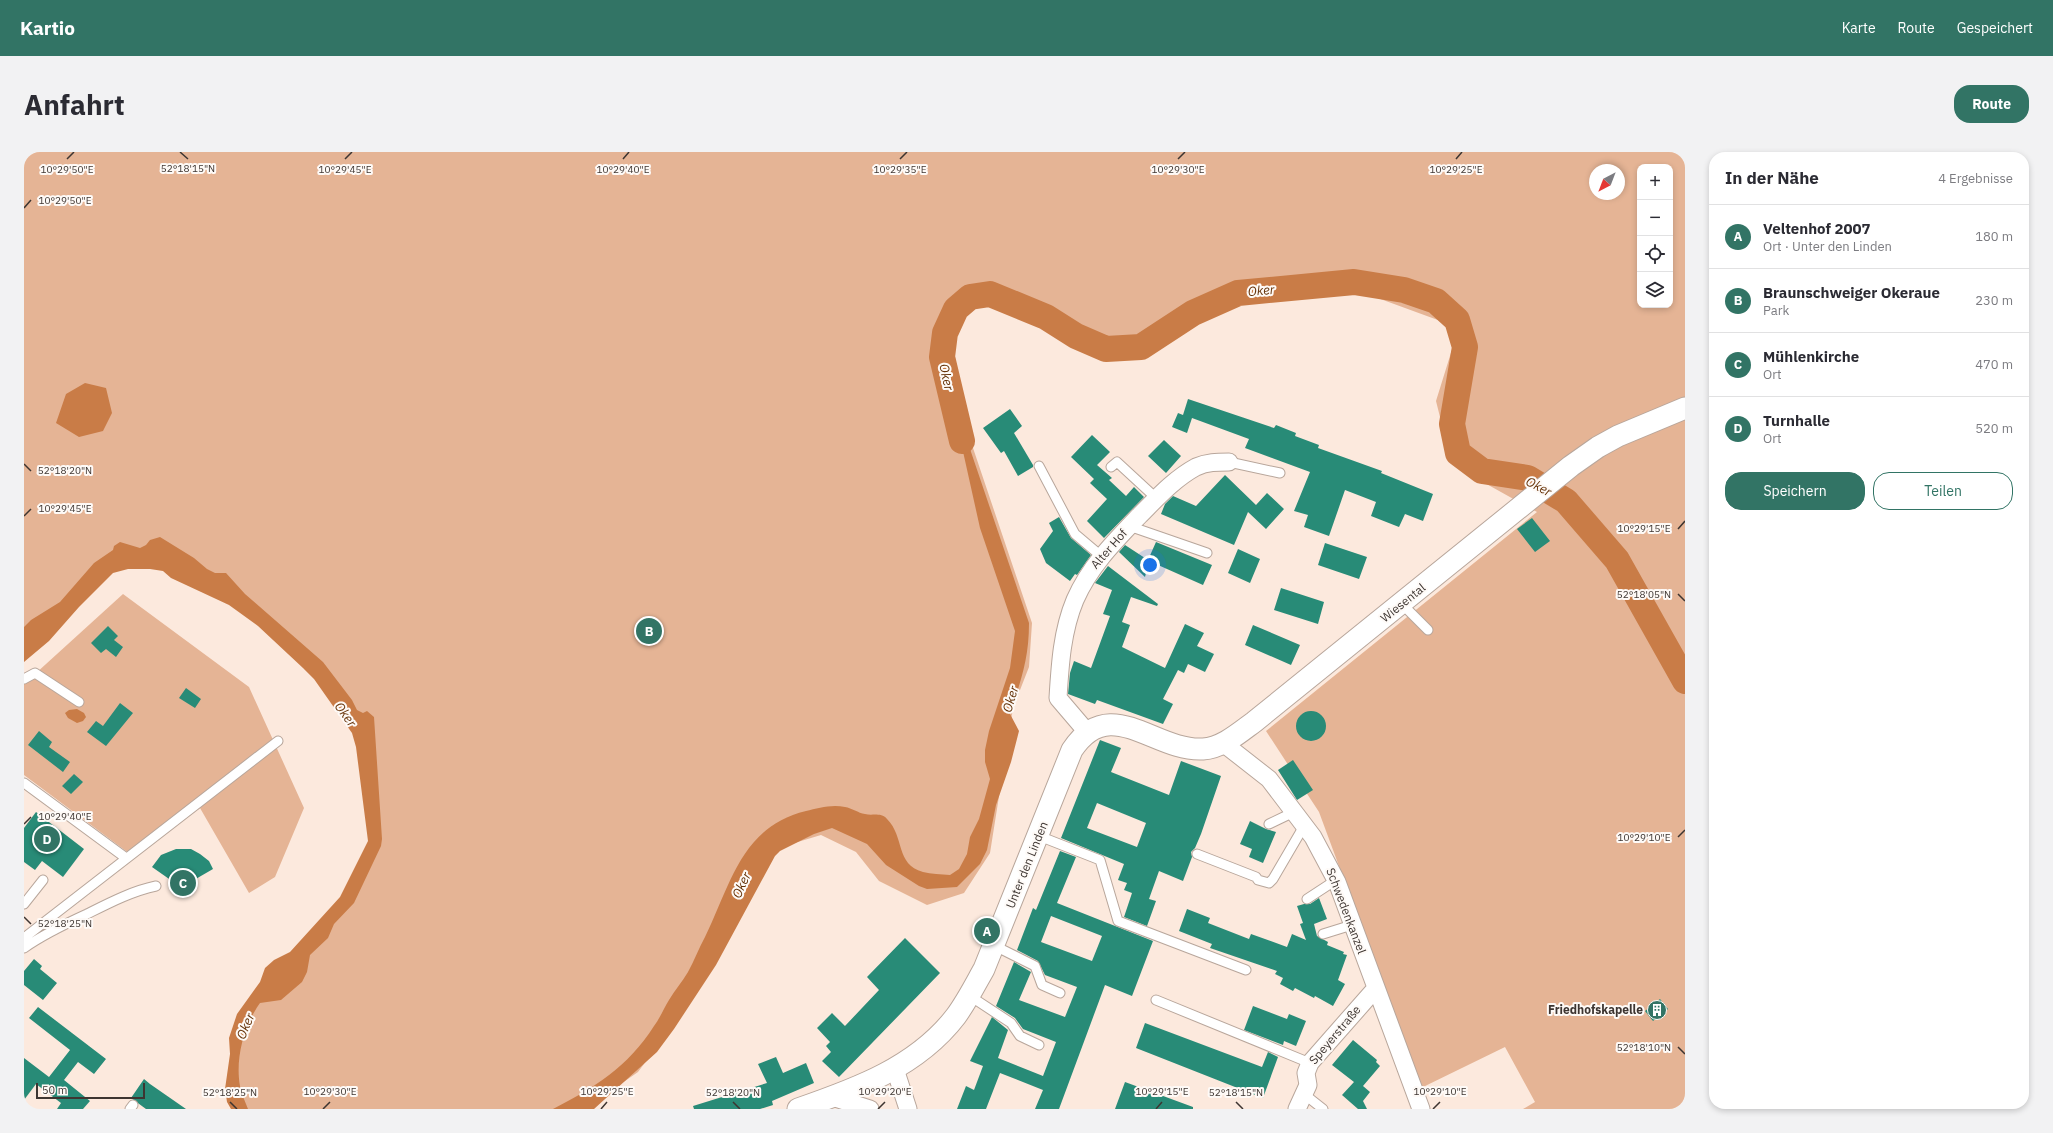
<!DOCTYPE html>
<html lang="de">
<head>
<meta charset="utf-8">
<style>
  body { margin:0; font-family:"IBM Plex Sans",sans-serif; background:#f2f2f3; color:#2b2b33 }
  .controls { position:absolute; right:12px; top:12px; display:grid; overflow:hidden; border-radius:8px; box-shadow:0 2px 6px #0003 }
  .controls button { width:36px; height:36px; display:grid; place-items:center; padding:0; border:0; border-bottom:1px solid #e1e1e2; background:#fff; color:#2b2b33; font:20px sans-serif }
  .compass { position:absolute; left:1565px; top:12px; width:36px; height:36px; border-radius:50%; background:#fff; box-shadow:0 2px 6px #0003; rotate:222deg }
  .scale { position:absolute; left:12px; bottom:10px; width:109px; box-sizing:border-box; padding-left:4px; border:2px solid #3d3531; border-top:0; font-size:11px; line-height:14px; white-space:nowrap; color:#3d3531; -webkit-text-stroke:3px #fefaf7; paint-order:stroke }
  .you { position:absolute; left:1126px; top:413px; width:14px; height:14px; margin:-10px; border:3px solid #fff; border-radius:50%; background:#1a73e8; box-shadow:0 0 0 6px #1a73e833 }
  .badge { display:grid; place-items:center; width:26px; height:26px; border-radius:50%; background:#327465; color:#fff; font-size:13px; font-weight:700 }
  .pin { position:absolute; translate:-50% -50%; border:2px solid #fff; box-shadow:0 1px 4px #0006 }
  .list { margin:0; padding:0; list-style:none }
  h2 { display:flex; justify-content:space-between; align-items:center; height:52px; margin:0; padding:0 16px; font-size:17px }
  h2 small { font-size:13px; font-weight:400; color:#7c7c81 }
  .list li { display:grid; grid-template-columns:26px 1fr auto; gap:12px; align-items:center; box-sizing:border-box; height:64px; padding:0 16px; border-top:1px solid #e1e1e2 }
  .list b { display:block; font-size:15px; white-space:nowrap }
  .list p { margin:0; font-size:13px; white-space:nowrap; color:#7c7c81 }
  .list em { font-size:13px; font-style:normal; color:#7c7c81 }
  .actions { display:flex; gap:8px; padding:12px 16px }
  .actions a { flex:1; padding:9px 0; border:1px solid #327465; border-radius:16px; text-align:center; font-size:14px; color:#327465 }
  .actions .main { background:#327465; color:#fff }
  .icon { flex:none; width:22px; height:22px; fill:none; stroke:currentColor; stroke-width:2; stroke-linecap:round; stroke-linejoin:round }
  .map { position:relative; flex:none; width:1661px; height:957px; overflow:hidden; border-radius:16px }
  header { display:flex; align-items:center; gap:24px; box-sizing:border-box; height:56px; padding:0 20px; background:#327465; color:#fff }
  header strong { font-size:19px }
  nav { display:flex; gap:22px; margin-inline-start:auto; font-size:14px }
  .intro { display:flex; align-items:center; justify-content:space-between; box-sizing:border-box; height:96px; padding:0 24px }
  h1 { margin:0; font-size:28px }
  .button { padding:10px 18px; border-radius:16px; background:#327465; color:#fff; font-size:14px; font-weight:700 }
  main { display:flex; gap:24px; padding:0 24px }
  aside { flex:1; background:#fff; border-radius:16px; box-shadow:0 2px 6px #0003 }
  .map>svg:first-child { display:block }
</style>
</head>
<body>
<header>
<strong>Kartio</strong>
<nav><a>Karte</a><a>Route</a><a>Gespeichert</a></nav>
</header>
<div class="intro"><h1>Anfahrt</h1><a class="button">Route</a></div>
<main>
<div class="map">
<svg width="1661" height="957" viewBox="0 0 1661 957">
  <rect width="100%" height="100%" fill="#fce9dd"/>
  <!-- green -->
  <path fill="#e5b495" fill-rule="evenodd" d="M0,0h1661v957h-162l12,-7 -30,-55 -84,41 -102,-276 -53,-81 271,-219 -54,-30 -33,-25 -14,-56 18,-58 -8,-20 -82,-30 -124,3 -97,56 -52,2 -47,-36 -53,-20 -18,2 -23,32 22,113 60,178 -3,44 -16,41 -23,145 -26,40 -37,12 -48,-24 -23,-29 -35,-17 -50,15 -74,143 -59,79 -53,37h-350l-4,-76 111,-134 29,-55 -13,-110 -50,-68 -68,-59 -77,-44h-49l-90,97zM1616,15h30v138h-30zM1571,18h24v24h-24z
    M99,442l126,93 55,121 -29,69 -26,16 -49,-85 -66,49 -110,-82v-91z"/>
  <!-- water -->
  <path fill="#c97c47" d="M918,205l27,89 60,177c0,36 -8,57 -19,91l9,17 -8,31 -15,43 -9,45 -7,14 -23,23 -30,2 -8,-3 -33,-21 -19,-21 -35,-16 -18,6 -34,17 -5,5 -59,109 -42,64 -17,23 -63,57h-41c41,-21 75,-42 101,-83 6,-8 10,-18 15,-26 6,-10 13,-18 19,-28 6,-11 11,-24 17,-35 26,-53 36,-110 101,-126 12,-3 26,-7 39,-4 7,1 13,6 20,7 7,2 16,-2 22,5 18,18 8,45 36,53 8,2 18,2 27,3l9,-6 8,-15 3,-17 9,-18 11,-40 -5,-17v-12l4,-19 21,-63 5,-37 -35,-103z
    M61,231l21,5 6,25 -9,18 -24,6 -23,-14 10,-29z
    M136,385l34,21 13,11 8,4h11l19,21 78,68 29,38 5,10 6,3 4,-2 7,6 8,122 -1,7 -27,57 -20,21 -6,14 -18,17 -3,17 -5,10 -21,18 -21,3c-16,22 -25,56 -20,83 1,7 5,15 8,23h-17l-4,-7 -2,-13 5,-35 -1,-16 8,-24 23,-32 5,-14 9,-8 16,-8 50,-55 28,-56 -12,-94 -4,-14 -38,-54 -11,-11 -45,-42 -29,-21 -58,-27 -8,-7 -13,-2h-22l-15,4 -34,34 -30,34 -25,21v-35l7,-7 29,-18 34,-39 19,-13 1,-4 6,-4 20,6 6,-3 4,-5z
    M53,557l7,4 2,4 -3,4 -6,2 -9,-5 -3,-5 4,-3z"/>
  <g fill="none" stroke-linecap="round" stroke-linejoin="round">
    <!-- river -->
    <path stroke="#c97c47" stroke-width="26" d="M938,289l-20,-84 3,-24 11,-24 14,-12 20,-3 56,23 30,19 30,13 35,-2 52,-34 45,-20 116,-11 50,8 32,11 21,19 8,27 -13,77 6,29 24,18 46,7 38,23 51,59 68,121"/>
  </g>
  <!-- building -->
  <path fill="#288b77" fill-rule="evenodd" d="M1164,247l86,29 2,-3 20,8 -1,3 24,9 -1,3 64,23 -1,2 52,21 -10,27 -18,-7 -6,13 -28,-11 5,-14 -31,-12 -16,46 -25,-9 4,-12 -14,-4 16,-39 -65,-24 4,-9 -57,-21 -5,15 -15,-6 6,-14 5,2z
    M986,257l12,17 -8,7 19,32v2l-15,9 -14,-25 -3,2 -18,-25z
    M1068,283l18,17 -13,13 15,13 -3,2 17,16 8,-9 10,10 -40,41 -17,-17 20,-22 -17,-16 4,-4 -23,-22z
    M1140,288l17,16 -15,17 -18,-17z
    M1201,323l31,30 11,-12 17,16 -18,20 -18,-17 -14,33 -73,-31 4,-10 8,-8 23,10z
    M1035,365l12,21 20,17 -14,20 -2,-1 -5,7 -24,-18 -6,-14 13,-18 -4,-8z
    M1508,366l18,23 -15,11 -18,-23z
    M1132,390l56,23 -9,20 -54,-24 -4,16 -26,-25 6,-7 23,15z
    M1301,391l42,14 -8,22 -41,-14z
    M1214,397l22,10 -10,24 -22,-10z
    M1084,414l50,38 -1,2 -26,-9 -9,25 8,3 -8,22 43,21 20,-44 19,9 -7,13 17,8 -9,18 -17,-8 -4,9 -6,-3 -15,29 10,5 -10,20 -66,-24 -2,4 -27,-10 2,-21 4,-12 17,7 19,-52 -7,-2 9,-24 -17,-7z
    M1257,436l43,14 -6,22 -44,-14z
    M1229,473l47,20 -9,20 -46,-20z
    M84,474l10,10 -4,4 9,7 -7,10 -10,-8 -5,4 -10,-10z
    M162,536l15,11 -6,9 -16,-10z
    M96,551l13,10 -27,33 -19,-14 9,-11 7,5z
    M1272 574a15 15 0 1 1 30 0a15 15 0 1 1-30 0Z
    M15,579l13,11 -3,5 21,15 -7,10 -35,-27z
    M1076,588l21,8 -10,24 58,23 12,-34 40,15 -20,58 -6,14 -4,4 1,5 -9,24 -24,-10 -10,28 7,2 -9,25 -23,-9 8,-24 -8,-3 3,-7 -9,-3 6,-16 -63,-26zM1073,651l49,20 -9,24 -50,-19z
    M1269,608l20,30 -16,10 -19,-30z
    M50,622l9,8 -12,12 -9,-8z
    M12,660l48,37 -21,28 -21,-16 -7,9 -11,-8v-34z
    M1226,669l16,8 10,3 -13,31 -14,-6 3,-8 -12,-5z
    M152,697h15l9,5 9,7 4,8 -19,11 -1,10 -10,5 -9,-4 -2,-10 -20,-14 9,-12z
    M1036,699l16,6 -19,46 96,38 -21,55 -27,-11 -46,124h-24l8,-19 -43,-17 -14,36h-29l9,-23 8,4 9,-24 -13,-5 22,-44 16,13 -10,28 45,18 13,-34 -33,-13 -8,-11 -19,-12 18,-44 17,10 -12,28 46,17 12,-30 -32,-12 -7,-14 -21,-11 16,-42 3,2zM1027,764l51,20 -10,25 -51,-19z
    M1295,746l8,21 -13,5 3,12 11,6 -1,3 17,7 -1,2 4,1 -9,25 7,4 -12,22 -18,-10 -1,2 -19,-10 -2,3 -13,-7 3,-6 -8,-4 2,-3 -67,-23 2,-4 -33,-13 8,-22 23,9 -2,5 41,16 2,-5 36,13 5,-13 14,6 -6,-16 3,-1 -6,-17 7,-2h6z
    M881,786l35,35 -101,104 -17,-16 9,-9 -5,-6 4,-4 -13,-14 15,-15 13,13 34,-36 -12,-13z
    M10,807l8,7 -2,3 17,14 -14,17 -19,-15v-14z
    M1636,847l8,10 -15,12 -8,-10z
    M1229,854l34,13 2,-5 17,7 -10,25 -12,-5 -1,4 -39,-15z
    M14,855l68,52 -12,15 -16,-12 -14,18 26,21 -7,8h-26l4,-6 -25,-19 -12,16v-42l25,19 21,-27 -41,-32z
    M1121,871l117,44 6,-15 10,5 -15,41 -127,-50z
    M1329,888l24,20 -1,2 4,4 -17,20 7,6 -7,9 4,8h-9l-16,-14 12,-13 -22,-17z
    M752,905l7,16 23,-10 8,20 -42,18 1,4 -13,4h-66l-1,-3 74,-23 -9,-19z
    M120,927l6,5 36,25h-40l-15,-11z
    M1101,930l68,25v2h-78z"/>
  <g fill="none" stroke-linecap="round" stroke-linejoin="round">
    <defs>
      <path id="service" d="M1205,310l51,11
        M1015,314l36,68 26,22
        M1087,315l6,-5 39,36
        M1105,374l78,27
        M1378,452l26,26
        M0,527l11,-6 44,29
        M0,631l102,75
        M1245,672l25,-12
        M1015,684l61,24 18,61 128,49
        M1173,702l59,23 2,3 11,3 4,-4 31,-53
        M1283,747l29,-19
        M0,752l19,-24
        M1299,782l29,-9
        M0,786l254,-197
        M971,794l40,20 7,19 18,8
        M0,796c20,-14 41,-24 63,-34 22,-11 45,-23 69,-28
        M946,844l41,27 9,13 19,9
        M1132,848l154,63
        M1280,942l19,15
        M106,957l3,-4"/>
      <path id="minor" d="M1063,580l-29,-34c2,-33 4,-67 17,-98 15,-34 39,-58 64,-84 18,-18 35,-37 57,-49 11,-5 21,-5 33,-5
        M1199,591l46,36 44,58 24,45 84,227
        M871,917l13,40
        M808,945l38,12
        M1273,957l11,-24 -2,-12 4,-10 66,-75"/>
      <path id="tertiary" d="M774,957c58,-20 119,-42 158,-93 11,-15 19,-31 28,-47l88,-219c38,-58 82,2 131,-1 19,-1 36,-16 51,-27l317,-256 27,-19 20,-11 67,-28"/>
    </defs>
    <!-- service casing -->
    <use href="#service" stroke="#b8a69b" stroke-width="11"/>
    <!-- minor casing -->
    <use href="#minor" stroke="#b8a69b" stroke-width="19"/>
    <!-- tertiary casing -->
    <use href="#tertiary" stroke="#b8a69b" stroke-width="23"/>
    <!-- service -->
    <use href="#service" stroke="#fff" stroke-width="9"/>
    <!-- minor -->
    <use href="#minor" stroke="#fff" stroke-width="17"/>
    <!-- tertiary -->
    <use href="#tertiary" stroke="#fff" stroke-width="21"/>
  </g>
  <!-- ticks -->
  <path fill="none" stroke="#3d3531" stroke-width="1.5" d="M156,0l8,7M43,7l7,-7M321,7l7,-7M599,7l6,-7M876,7l7,-7M1154,7l7,-7M1432,7l6,-7M0,56l7,-8M0,312l7,7M0,364l7,-7M1654,377l7,-8M1654,442l7,7M0,672l7,-7M1654,685l7,-7M0,765l7,7M1654,895l7,7M206,950l7,7M709,950l7,7M1212,950l7,7M299,957l7,-7M577,957l6,-7M854,957l7,-7M1132,957l6,-7M1409,957l7,-7"/>
  <!-- icons -->
  <defs>
    <symbol id="building-disc" viewBox="-11 -11 22 22"><circle r="9.5" fill="#327465" stroke="#fefaf7"/><path d="M-4-6H4V6H1V3H-1V6H-4ZM-2.5-4.3h1.7v1.8h-1.7ZM.8-4.3h1.7v1.8H.8ZM-2.5-1h1.7V.8h-1.7ZM.8-1h1.7V.8H.8Z" fill="#fff"/></symbol>
  </defs>
  <g fill-rule="evenodd">
    <use href="#building-disc" x="1622" y="847" width="22" height="22"/>
  </g>
  <g text-anchor="middle" stroke-width="4" stroke-linejoin="round" paint-order="stroke">
    <!-- street labels -->
    <g font-size="12" fill="#3d3531" stroke="#fefaf7">
      <text transform="translate(1085 397) rotate(-49)" y="4">Alter Hof</text>
      <text transform="translate(1379 451) rotate(-39)" y="4">Wiesental</text>
      <text transform="translate(1003 713) rotate(-68)" y="4">Unter den Linden</text>
      <text transform="translate(1322 759) rotate(69)" y="4">Schwedenkanzel</text>
      <text transform="translate(1311 883) rotate(-50)" y="4">Speyerstraße</text>
    </g>
    <!-- poi labels -->
    <g font-size="12" font-weight="bold" fill="#3d3531" stroke="#fefaf7" text-anchor="end">
      <text x="1619" y="862">Friedhofskapelle</text>
    </g>
    <!-- water labels -->
    <g font-size="13" font-style="italic" fill="#653208" stroke="#fefaf7">
      <text transform="translate(1237 138) rotate(-5)" y="5">Oker</text>
      <text transform="translate(923 225) rotate(77)" y="5">Oker</text>
      <text transform="translate(1515 334) rotate(28)" y="5">Oker</text>
      <text transform="translate(986 547) rotate(-73)" y="5">Oker</text>
      <text transform="translate(322 562) rotate(54)" y="5">Oker</text>
      <text transform="translate(717 733) rotate(-65)" y="5">Oker</text>
      <text transform="translate(221 874) rotate(-67)" y="5">Oker</text>
    </g>
  </g>
  <g font-size="10" text-anchor="middle" fill="#3d3531" stroke="#fefaf7" stroke-width="4" stroke-linejoin="round" paint-order="stroke">
    <text x="164" y="20">52°18'15"N</text>
    <text x="43" y="21">10°29'50"E</text>
    <text x="321" y="21">10°29'45"E</text>
    <text x="599" y="21">10°29'40"E</text>
    <text x="876" y="21">10°29'35"E</text>
    <text x="1432" y="21">10°29'25"E</text>
    <text x="1154" y="21">10°29'30"E</text>
    <text x="41" y="52">10°29'50"E</text>
    <text x="41" y="322">52°18'20"N</text>
    <text x="41" y="360">10°29'45"E</text>
    <text x="1620" y="380">10°29'15"E</text>
    <text x="1620" y="446">52°18'05"N</text>
    <text x="41" y="668">10°29'40"E</text>
    <text x="1620" y="689">10°29'10"E</text>
    <text x="41" y="775">52°18'25"N</text>
    <text x="1620" y="899">52°18'10"N</text>
    <text x="306" y="943">10°29'30"E</text>
    <text x="583" y="943">10°29'25"E</text>
    <text x="861" y="943">10°29'20"E</text>
    <text x="1138" y="943">10°29'15"E</text>
    <text x="1416" y="943">10°29'10"E</text>
    <text x="206" y="944">52°18'25"N</text>
    <text x="709" y="944">52°18'20"N</text>
    <text x="1212" y="944">52°18'15"N</text>
  </g>
</svg>
<div class="controls">
<button>+</button>
<button>−</button>
<button><svg class="icon" aria-label="locate" viewBox="0 0 24 24"><circle cx="12" cy="12" r="6"/><path d="M12 2v4M12 18v4M2 12h4M18 12h4"/></svg></button>
<button><svg class="icon" aria-label="layers" viewBox="0 0 24 24"><path d="M12 4l9 5-9 5-9-5zM3 14l9 5 9-5"/></svg></button>
</div>
<svg class="compass" viewBox="-18 -18 36 36"><path d="M0-13l5 13h-10z" fill="#e53935"/><path d="M0 13l5-13h-10z" fill="#7c7c81"/></svg>
<div class="scale">50 m</div>
<div class="you"></div>
<div class="pin badge" style="left:963px;top:779px">A</div>
<div class="pin badge" style="left:625px;top:479px">B</div>
<div class="pin badge" style="left:159px;top:731px">C</div>
<div class="pin badge" style="left:23px;top:687px">D</div>
</div>
<aside>
<h2>In der Nähe<small>4 Ergebnisse</small></h2>
<ul class="list">
<li><span class="badge">A</span><div><b>Veltenhof 2007</b><p>Ort · Unter den Linden</p></div><em>180 m</em></li>
<li><span class="badge">B</span><div><b>Braunschweiger Okeraue</b><p>Park</p></div><em>230 m</em></li>
<li><span class="badge">C</span><div><b>Mühlenkirche</b><p>Ort</p></div><em>470 m</em></li>
<li><span class="badge">D</span><div><b>Turnhalle</b><p>Ort</p></div><em>520 m</em></li>
</ul>
<div class="actions"><a class="main">Speichern</a><a>Teilen</a></div>
</aside>
</main>
</body>
</html>
